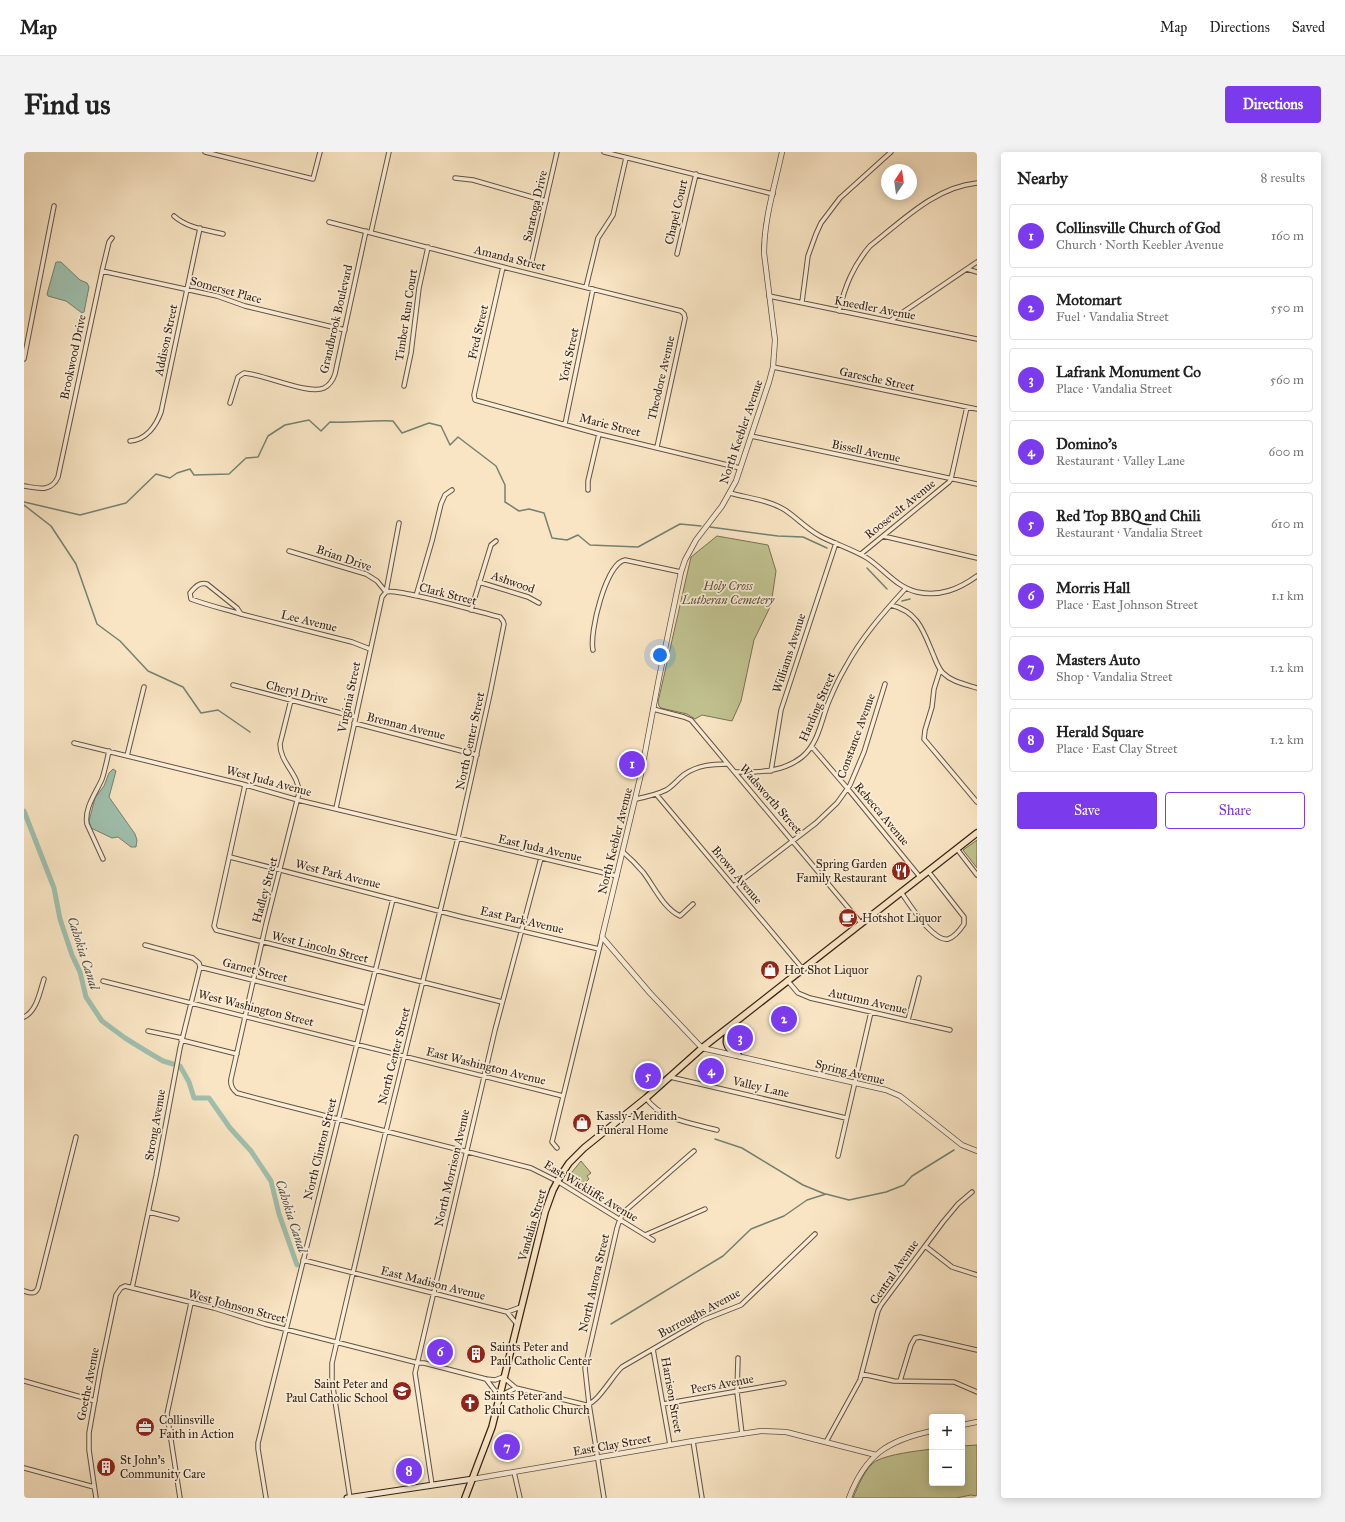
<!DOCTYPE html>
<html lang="en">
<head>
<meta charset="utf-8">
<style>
  body { margin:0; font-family:"IM FELL Great Primer",serif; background:#f2f2f2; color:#222 }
  .controls { position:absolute; right:12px; bottom:12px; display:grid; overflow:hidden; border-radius:4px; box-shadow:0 2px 10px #0003 }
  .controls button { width:36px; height:36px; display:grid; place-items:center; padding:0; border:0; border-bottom:1px solid #e0e0e0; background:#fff; color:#222; font:20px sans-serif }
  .compass { position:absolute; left:857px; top:12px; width:36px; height:36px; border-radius:50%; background:#fff; box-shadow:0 2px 10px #0003; rotate:13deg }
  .you { position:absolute; left:636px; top:503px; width:14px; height:14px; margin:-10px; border:3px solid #fff; border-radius:50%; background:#1a73e8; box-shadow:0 0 0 6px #1a73e833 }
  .badge { display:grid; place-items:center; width:26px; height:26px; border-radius:50%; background:#7c3aed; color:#fff; font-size:13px; font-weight:700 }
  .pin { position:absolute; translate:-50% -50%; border:2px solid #fff; box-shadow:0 1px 4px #0006 }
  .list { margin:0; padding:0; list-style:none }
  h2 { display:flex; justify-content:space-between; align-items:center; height:52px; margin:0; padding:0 16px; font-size:17px }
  h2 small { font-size:13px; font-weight:400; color:#767676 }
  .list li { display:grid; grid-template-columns:26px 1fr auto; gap:12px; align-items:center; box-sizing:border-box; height:64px; margin:0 8px 8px; padding:0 8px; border:1px solid #e0e0e0; border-radius:4px }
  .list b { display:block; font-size:15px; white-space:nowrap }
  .list p { margin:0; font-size:13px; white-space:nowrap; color:#767676 }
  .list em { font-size:13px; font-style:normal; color:#767676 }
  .actions { display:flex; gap:8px; padding:12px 16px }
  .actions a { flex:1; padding:9px 0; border:1px solid #7c3aed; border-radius:4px; text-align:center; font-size:14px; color:#7c3aed }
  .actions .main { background:#7c3aed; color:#fff }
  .map { position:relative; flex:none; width:953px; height:1346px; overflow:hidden; border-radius:4px }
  header { display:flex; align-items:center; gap:24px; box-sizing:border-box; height:56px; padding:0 20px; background:#fff; border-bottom:1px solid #e0e0e0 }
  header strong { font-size:19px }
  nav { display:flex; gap:22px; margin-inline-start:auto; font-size:14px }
  .intro { display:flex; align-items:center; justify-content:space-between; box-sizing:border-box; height:96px; padding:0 24px }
  h1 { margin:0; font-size:28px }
  .button { padding:10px 18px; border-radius:4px; background:#7c3aed; color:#fff; font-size:14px; font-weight:700 }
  main { display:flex; gap:24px; padding:0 24px }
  aside { flex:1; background:#fff; border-radius:4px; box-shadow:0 2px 10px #0003 }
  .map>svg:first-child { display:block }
</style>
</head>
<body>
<header>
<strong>Map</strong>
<nav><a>Map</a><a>Directions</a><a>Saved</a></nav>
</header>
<div class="intro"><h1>Find us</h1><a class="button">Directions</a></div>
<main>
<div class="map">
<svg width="953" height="1346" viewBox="0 0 953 1346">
  <rect width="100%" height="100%" fill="#f9e5c4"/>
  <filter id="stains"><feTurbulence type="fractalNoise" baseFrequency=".005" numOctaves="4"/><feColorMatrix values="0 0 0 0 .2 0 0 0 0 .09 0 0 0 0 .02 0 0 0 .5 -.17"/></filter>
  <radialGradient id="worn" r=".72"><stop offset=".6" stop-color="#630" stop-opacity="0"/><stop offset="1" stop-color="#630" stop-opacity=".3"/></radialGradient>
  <!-- green -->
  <path fill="#c1c391" stroke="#7a7254" d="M693,384l51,9 8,26 -5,34 -17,35 -13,61 -9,20 -30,-6 -7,4 -8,-5 -26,-6 -2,-2 -1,-4 33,-145z
    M953,688v28l-14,-18z
    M557,1009l10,12 -4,3 2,3 -3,3 6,7 -5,4 -14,-9 -3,-4 2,-8z
    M953,1293v51l-6,-1 -15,3h-103c4,-10 13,-32 23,-37 13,-7 41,-10 56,-12v34h30v-37z"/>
  <!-- water -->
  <path fill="#9fc0ae" stroke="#748171" d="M32,110h5l19,18 7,3 2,4 -5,25 -2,1 -16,-12 -18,-5 -1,-2z
    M89,617l3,2 -7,26 26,37 2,6 -1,7h-5l-13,-10 -6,1 -21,-10 -2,-7 6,-23 9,-12 5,-13z"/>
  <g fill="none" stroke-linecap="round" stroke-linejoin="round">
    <!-- stream -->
    <path stroke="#748171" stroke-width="1.5" d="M0,350l56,13 46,-12 30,-29 14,4 7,-5 13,-4 4,6 35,-1 17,-16 12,-1 10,-21 17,-11 24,-5 12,11 9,-9c21,1 42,-2 63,-1l9,12 27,-10 12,3 9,19 8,-8 38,29 9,19v17l14,9 10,-2 15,4 8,25 15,2 11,-5 12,10 48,2 42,-23 21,2
      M0,353l27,21 25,38 21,60 23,17 28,30 35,16 18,26 17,-3 32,22
      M686,375l68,9 25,1 24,11
      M843,416l20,21
      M878,449l8,-2
      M691,987l27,9 61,37 22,9
      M587,1172l112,-68 28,-27 33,-13 23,-16 19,-6 23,6 37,-8 18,-7 8,-9 42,-26"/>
    <!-- canal -->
    <path stroke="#9fc0ae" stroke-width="5" d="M0,659l30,77 6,31 12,36 8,17 6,25 16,24 23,17 21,13 17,10 10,3
      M156,914l9,16 5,16h15l21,30 21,23 20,30 8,33 18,51"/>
    <defs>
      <path id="minor" d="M181,0l108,27 7,-27
        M580,0l169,42
        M431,26l18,2 73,21
        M150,64c13,12 33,14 49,18
        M305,70l174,45 178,44 3,3 1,4 -28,129
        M347,80l18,-80
        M653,102l19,-80
        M507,113l26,-113
        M479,115l-29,128 1,5 124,34 141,34
        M943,117l10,3
        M78,119l115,25 28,10 100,24
        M562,135l12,-49 15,-23 13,-57
        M745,144l208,43
        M778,150l6,-46 8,-22 5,-11 19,-25 51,-46
        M815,159c6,-25 14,-45 31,-65 32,-25 65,-59 107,-63
        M866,169l87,-59
        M0,207l30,-153
        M749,215l204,42
        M380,234l7,-33 8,-65 9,-41
        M206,251l8,-26 6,-4c19,1 64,22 80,15 6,-3 9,-8 11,-14l31,-143
        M541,272l28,-135
        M727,284l226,48
        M106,289c16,-1 26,-15 31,-29l39,-184
        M0,334c13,2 27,7 34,-9l44,-206 7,-29 3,-4
        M564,338v-9l11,-47
        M706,341c18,5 39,7 55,17 12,8 22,19 35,26 15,8 32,13 47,22 17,11 29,29 50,34 23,5 42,-3 60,-16
        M859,384l94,22
        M265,399l77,23 11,7 9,11
        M837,402l88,-72 2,-3 16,-72
        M455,430l49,15 11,6
        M392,444l16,-55 9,-37 4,-9 7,-5
        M867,453c27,7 32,25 42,49 3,7 5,14 10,19 9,9 22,11 34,15
        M447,458l20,-65 5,-4
        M217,462l-4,-6 -30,-24c-8,-2 -12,3 -17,9l1,6c16,6 33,10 50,15l111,28 18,7
        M569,498c-4,-17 13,-87 32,-90l56,12
        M916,518l-6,19 -2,18 -7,23 -1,9 53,63
        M209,533l123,32
        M267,548l-11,44c0,19 19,30 19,49l-33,131 -35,155c-1,6 1,10 6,14l38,10 256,65 26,13 96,59
        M629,557l31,8 7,3 170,203
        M330,571l123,32
        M50,591l168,41 56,16 319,76
        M788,595l36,42 72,88
        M103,604l17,-69
        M747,619l10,-61 55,-167
        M711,620c23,0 47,1 67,-15 17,-14 19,-37 27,-56 5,-12 10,-23 16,-33 16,-30 38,-55 61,-80
        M221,633l-31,141 2,4 286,72
        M632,642l146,174
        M612,647c10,-2 20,-4 30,-9 7,-4 12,-11 19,-16 13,-9 28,-10 42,-10
        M312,656l46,-211 4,-5 13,-69
        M933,697l20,26
        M599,700c7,6 14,13 20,20 11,14 20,36 37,44l13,-12
        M206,705l232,60 137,32
        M79,707l-16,-35c-3,-16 9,-31 15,-45 3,-9 5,-19 7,-28
        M710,734l82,-63 21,-20 13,-18 14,-33 21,-68
        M877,740c8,12 32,50 47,47 7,-2 12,-9 16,-15v-7l-36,-46
        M121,793l48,13 6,5 1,4 166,41
        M763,828l11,13 12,5 140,32
        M79,829l460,115
        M0,865c13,-6 16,-26 20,-38
        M884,868l11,-42
        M124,879l34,7
        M157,888l56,14
        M646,925l176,41
        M622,946c15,22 46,25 71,32
        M533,996l-5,-6 50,-205
        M814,1004l33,-144
        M125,1060l28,7
        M621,1083l60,-26
        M901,1094l27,21 25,8
        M279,1108l204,52
        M108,1136l24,-112 24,-128 20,-81
        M0,1139c6,2 11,4 14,-3l38,-151
        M483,1160l10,12
        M483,1160l14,-5
        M629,1197l17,96
        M714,1206l-1,34 5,42
        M838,1222l32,7 60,1 23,10
        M462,1227l13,17 17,-8
        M0,1229l71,20
        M876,1229l11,-36 4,-7 5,-1 57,13
        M639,1252l121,-21
        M669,1289l9,57
        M802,1290l34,-62 18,-69 3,-6 62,-83 15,-18 14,-12
        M0,1316l70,19
        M490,1320l6,26
        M408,1333l-17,-112 80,-343 46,-172
        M72,1346l-7,-48v-17l11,-62 16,-76 5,-7 4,-2 89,22 51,16 153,39h6l62,16 9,1 8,-3 13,11 70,17c12,-2 26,-29 36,-38l81,-47 38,-15 74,-71
        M156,1346l-13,-84 24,-111
        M242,1346l-8,-49v-6l135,-544
        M326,1346l-18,-117v-18l54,-232 72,-293 32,-144 14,-70 -1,-3 -3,-4c-18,-4 -102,-29 -114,-25
        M580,1346l-15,-94 -4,-36 32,-140 3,-9 5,-8 69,-60"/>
      <path id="tertiary" d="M758,0c-7,33 -18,67 -18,101l11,87 -2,27 -4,15 -33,99 -14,25 -26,34 -11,20 -4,12 -22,106 -18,96 -39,163 48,56 52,55 184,42 14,6 62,49 15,6
        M938,1273l15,-3
        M449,1327l220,-38 68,-10 25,1 90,23
        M825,1346c16,-43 39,-58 83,-67"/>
      <path id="secondary" d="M323,1346l126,-19"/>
      <path id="primary" d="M707,874c-7,14 -7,22 7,29
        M441,1346l27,-71 53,-215 8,-22 8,-15 8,-12 15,-15 62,-50 56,-50 275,-215"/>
    </defs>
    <!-- minor casing -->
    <use href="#minor" stroke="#645342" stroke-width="5.5"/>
    <!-- tertiary casing -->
    <use href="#tertiary" stroke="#645342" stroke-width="6"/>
    <!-- secondary casing -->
    <use href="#secondary" stroke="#332216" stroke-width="7"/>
    <!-- primary casing -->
    <use href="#primary" stroke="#332216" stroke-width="8"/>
    <!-- minor -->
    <use href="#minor" stroke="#fbeed9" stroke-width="3.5"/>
    <!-- tertiary -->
    <use href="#tertiary" stroke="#fbeed9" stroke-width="4.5"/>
    <!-- secondary -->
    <use href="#secondary" stroke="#fbeed9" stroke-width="5"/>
    <!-- primary -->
    <use href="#primary" stroke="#f9e5c4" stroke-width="5.5"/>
  </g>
  <!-- icons -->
  <defs>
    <symbol id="restaurant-disc" viewBox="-11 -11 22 22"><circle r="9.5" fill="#8f2418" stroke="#fbeed9"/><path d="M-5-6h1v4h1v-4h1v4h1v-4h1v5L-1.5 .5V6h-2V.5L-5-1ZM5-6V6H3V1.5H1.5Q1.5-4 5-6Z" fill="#fff"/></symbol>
    <symbol id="cafe-disc" viewBox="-11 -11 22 22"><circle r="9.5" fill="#8f2418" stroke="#fbeed9"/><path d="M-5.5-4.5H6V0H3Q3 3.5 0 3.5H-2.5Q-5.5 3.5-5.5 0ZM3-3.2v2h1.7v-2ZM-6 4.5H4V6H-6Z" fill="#fff"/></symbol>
    <symbol id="shop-disc" viewBox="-11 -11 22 22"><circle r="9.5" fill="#8f2418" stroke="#fbeed9"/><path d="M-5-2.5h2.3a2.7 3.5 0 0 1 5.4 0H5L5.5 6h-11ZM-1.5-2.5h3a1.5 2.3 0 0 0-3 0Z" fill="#fff"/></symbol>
    <symbol id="building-disc" viewBox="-11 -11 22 22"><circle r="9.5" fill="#8f2418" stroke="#fbeed9"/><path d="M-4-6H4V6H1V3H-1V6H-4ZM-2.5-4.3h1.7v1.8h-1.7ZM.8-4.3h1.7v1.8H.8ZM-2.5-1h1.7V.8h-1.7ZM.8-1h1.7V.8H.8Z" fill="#fff"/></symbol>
    <symbol id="school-disc" viewBox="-11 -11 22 22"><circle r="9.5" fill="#8f2418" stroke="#fbeed9"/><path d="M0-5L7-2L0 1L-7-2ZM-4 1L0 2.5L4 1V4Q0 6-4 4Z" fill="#fff"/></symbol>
    <symbol id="church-disc" viewBox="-11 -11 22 22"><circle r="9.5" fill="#8f2418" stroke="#fbeed9"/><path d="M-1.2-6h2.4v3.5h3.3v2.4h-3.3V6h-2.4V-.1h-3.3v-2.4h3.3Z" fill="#fff"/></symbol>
    <symbol id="office-disc" viewBox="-11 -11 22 22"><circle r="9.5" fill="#8f2418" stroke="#fbeed9"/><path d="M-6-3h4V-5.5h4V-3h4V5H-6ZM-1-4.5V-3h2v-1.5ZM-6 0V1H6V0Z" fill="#fff"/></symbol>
  </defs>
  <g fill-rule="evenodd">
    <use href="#restaurant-disc" x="866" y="708" width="22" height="22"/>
    <use href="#cafe-disc" x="813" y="755" width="22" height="22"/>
    <use href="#shop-disc" x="735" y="807" width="22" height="22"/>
    <use href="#shop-disc" x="547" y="960" width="22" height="22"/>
    <use href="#building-disc" x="441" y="1191" width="22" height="22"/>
    <use href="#school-disc" x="367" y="1228" width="22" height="22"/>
    <use href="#church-disc" x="435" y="1240" width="22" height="22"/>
    <use href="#office-disc" x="110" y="1264" width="22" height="22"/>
    <use href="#building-disc" x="71" y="1304" width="22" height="22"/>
  </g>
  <g text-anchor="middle" stroke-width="3.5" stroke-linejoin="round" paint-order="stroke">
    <!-- street labels -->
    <g font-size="12" fill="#332216" stroke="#fbeed9">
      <text transform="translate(511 54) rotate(-77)" y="4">Saratoga Drive</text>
      <text transform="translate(652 60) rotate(-77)" y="4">Chapel Court</text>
      <text transform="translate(486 106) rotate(14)" y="4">Amanda Street</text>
      <text transform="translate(202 138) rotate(15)" y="4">Somerset Place</text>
      <text transform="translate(851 156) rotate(11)" y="4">Kneedler Avenue</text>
      <text transform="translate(382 163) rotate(-81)" y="4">Timber Run Court</text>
      <text transform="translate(312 167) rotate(-77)" y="4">Grandbrook Boulevard</text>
      <text transform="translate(454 180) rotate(-77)" y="4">Fred Street</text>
      <text transform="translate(142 188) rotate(-78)" y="4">Addison Street</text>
      <text transform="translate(545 203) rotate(-78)" y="4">York Street</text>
      <text transform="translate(49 205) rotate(-78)" y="4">Brookwood Drive</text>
      <text transform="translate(637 226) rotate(-77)" y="4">Theodore Avenue</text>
      <text transform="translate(853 227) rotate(12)" y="4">Garesche Street</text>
      <text transform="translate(586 273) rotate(14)" y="4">Marie Street</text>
      <text transform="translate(717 280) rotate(-71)" y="4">North Keebler Avenue</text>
      <text transform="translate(842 299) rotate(12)" y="4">Bissell Avenue</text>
      <text transform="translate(876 357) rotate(-39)" y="4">Roosevelt Avenue</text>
      <text transform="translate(320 406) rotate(19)" y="4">Brian Drive</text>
      <text transform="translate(489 430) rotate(19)" y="4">Ashwood</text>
      <text transform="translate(424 442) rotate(14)" y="4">Clark Street</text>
      <text transform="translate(285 469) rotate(14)" y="4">Lee Avenue</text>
      <text transform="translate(765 501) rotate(-72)" y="4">Williams Avenue</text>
      <text transform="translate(273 540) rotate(14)" y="4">Cheryl Drive</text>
      <text transform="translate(325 545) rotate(-78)" y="4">Virginia Street</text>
      <text transform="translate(793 555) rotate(-67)" y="4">Harding Street</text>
      <text transform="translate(382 574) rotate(14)" y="4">Brennan Avenue</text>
      <text transform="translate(832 584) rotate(-70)" y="4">Constance Avenue</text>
      <text transform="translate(446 589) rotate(-78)" y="4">North Center Street</text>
      <text transform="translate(245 629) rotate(15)" y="4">West Juda Avenue</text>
      <text transform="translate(747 647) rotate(49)" y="4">Wadsworth Street</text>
      <text transform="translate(858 662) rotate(50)" y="4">Rebecca Avenue</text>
      <text transform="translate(591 689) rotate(-76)" y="4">North Keebler Avenue</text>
      <text transform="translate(516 696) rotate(13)" y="4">East Juda Avenue</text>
      <text transform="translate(314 722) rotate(14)" y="4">West Park Avenue</text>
      <text transform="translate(713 723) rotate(50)" y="4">Brown Avenue</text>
      <text transform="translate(241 738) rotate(-75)" y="4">Hadley Street</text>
      <text transform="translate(498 768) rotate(13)" y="4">East Park Avenue</text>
      <text transform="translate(296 795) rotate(14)" y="4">West Lincoln Street</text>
      <text transform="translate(231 818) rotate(14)" y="4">Garnet Street</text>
      <text transform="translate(844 849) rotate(13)" y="4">Autumn Avenue</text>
      <text transform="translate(232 856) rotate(14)" y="4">West Washington Street</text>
      <text transform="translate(370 904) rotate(-76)" y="4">North Center Street</text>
      <text transform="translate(462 914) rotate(14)" y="4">East Washington Avenue</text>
      <text transform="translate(826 920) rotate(14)" y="4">Spring Avenue</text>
      <text transform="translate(737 935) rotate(13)" y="4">Valley Lane</text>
      <text transform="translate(131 973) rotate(-80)" y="4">Strong Avenue</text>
      <text transform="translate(296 997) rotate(-76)" y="4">North Clinton Street</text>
      <text transform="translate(428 1016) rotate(-77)" y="4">North Morrison Avenue</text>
      <text transform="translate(567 1039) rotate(31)" y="4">East Wickliffe Avenue</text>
      <text transform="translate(508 1073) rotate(-74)" y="4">Vandalia Street</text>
      <text transform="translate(870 1120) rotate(-55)" y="4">Central Avenue</text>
      <text transform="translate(409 1131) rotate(14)" y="4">East Madison Avenue</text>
      <text transform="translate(570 1131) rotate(-77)" y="4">North Aurora Street</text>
      <text transform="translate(213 1154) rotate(15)" y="4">West Johnson Street</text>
      <text transform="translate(675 1161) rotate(-28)" y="4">Burroughs Avenue</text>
      <text transform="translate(64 1232) rotate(-79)" y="4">Goethe Avenue</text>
      <text transform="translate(698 1232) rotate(-10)" y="4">Peers Avenue</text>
      <text transform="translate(648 1243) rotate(80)" y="4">Harrison Street</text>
      <text transform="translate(588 1293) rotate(-10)" y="4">East Clay Street</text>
    </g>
    <!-- park labels -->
    <g font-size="12" font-style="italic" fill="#5e523b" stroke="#fbeed9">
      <text x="704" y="438">Holy Cross<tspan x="704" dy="14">Lutheran Cemetery</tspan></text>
    </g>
    <!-- poi labels -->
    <g font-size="12" fill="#332216" stroke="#fbeed9" text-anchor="start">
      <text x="863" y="716" text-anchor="end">Spring Garden<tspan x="863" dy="14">Family Restaurant</tspan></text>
      <text x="838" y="770">Hotshot Liquor</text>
      <text x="760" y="822">Hot Shot Liquor</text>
      <text x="572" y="968">Kassly-Meridith<tspan x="572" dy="14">Funeral Home</tspan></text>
      <text x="466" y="1199">Saints Peter and<tspan x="466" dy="14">Paul Catholic Center</tspan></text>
      <text x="364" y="1236" text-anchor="end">Saint Peter and<tspan x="364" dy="14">Paul Catholic School</tspan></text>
      <text x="460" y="1248">Saints Peter and<tspan x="460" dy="14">Paul Catholic Church</tspan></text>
      <text x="135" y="1272">Collinsville<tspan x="135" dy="14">Faith in Action</tspan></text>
      <text x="96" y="1312">St John's<tspan x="96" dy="14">Community Care</tspan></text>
    </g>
    <!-- water labels -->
    <g font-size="13" font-style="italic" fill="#535144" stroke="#fbeed9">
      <text transform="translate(60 801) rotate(72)" y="5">Cahokia Canal</text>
      <text transform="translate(268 1064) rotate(72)" y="5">Cahokia Canal</text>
    </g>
  </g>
  <rect width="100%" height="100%" filter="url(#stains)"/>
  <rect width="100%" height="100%" fill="url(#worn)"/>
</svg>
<div class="controls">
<button>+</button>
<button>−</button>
</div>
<svg class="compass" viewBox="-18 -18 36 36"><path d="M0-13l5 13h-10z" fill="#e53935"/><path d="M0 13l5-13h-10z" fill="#767676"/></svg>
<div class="you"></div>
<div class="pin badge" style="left:608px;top:612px">1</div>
<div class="pin badge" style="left:760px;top:867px">2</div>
<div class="pin badge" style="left:716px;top:886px">3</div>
<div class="pin badge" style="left:687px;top:919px">4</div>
<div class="pin badge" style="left:624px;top:924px">5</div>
<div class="pin badge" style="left:416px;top:1200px">6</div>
<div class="pin badge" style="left:483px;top:1295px">7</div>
<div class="pin badge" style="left:385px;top:1319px">8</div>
</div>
<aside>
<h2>Nearby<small>8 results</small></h2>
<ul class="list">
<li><span class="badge">1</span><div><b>Collinsville Church of God</b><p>Church · North Keebler Avenue</p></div><em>160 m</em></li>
<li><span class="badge">2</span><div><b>Motomart</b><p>Fuel · Vandalia Street</p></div><em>550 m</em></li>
<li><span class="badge">3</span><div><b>Lafrank Monument Co</b><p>Place · Vandalia Street</p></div><em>560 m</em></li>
<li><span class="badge">4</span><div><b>Domino's</b><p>Restaurant · Valley Lane</p></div><em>600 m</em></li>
<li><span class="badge">5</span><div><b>Red Top BBQ and Chili</b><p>Restaurant · Vandalia Street</p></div><em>610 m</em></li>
<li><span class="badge">6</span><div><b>Morris Hall</b><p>Place · East Johnson Street</p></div><em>1.1 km</em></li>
<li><span class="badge">7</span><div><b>Masters Auto</b><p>Shop · Vandalia Street</p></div><em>1.2 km</em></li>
<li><span class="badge">8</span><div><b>Herald Square</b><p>Place · East Clay Street</p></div><em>1.2 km</em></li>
</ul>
<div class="actions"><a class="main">Save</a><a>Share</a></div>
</aside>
</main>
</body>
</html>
